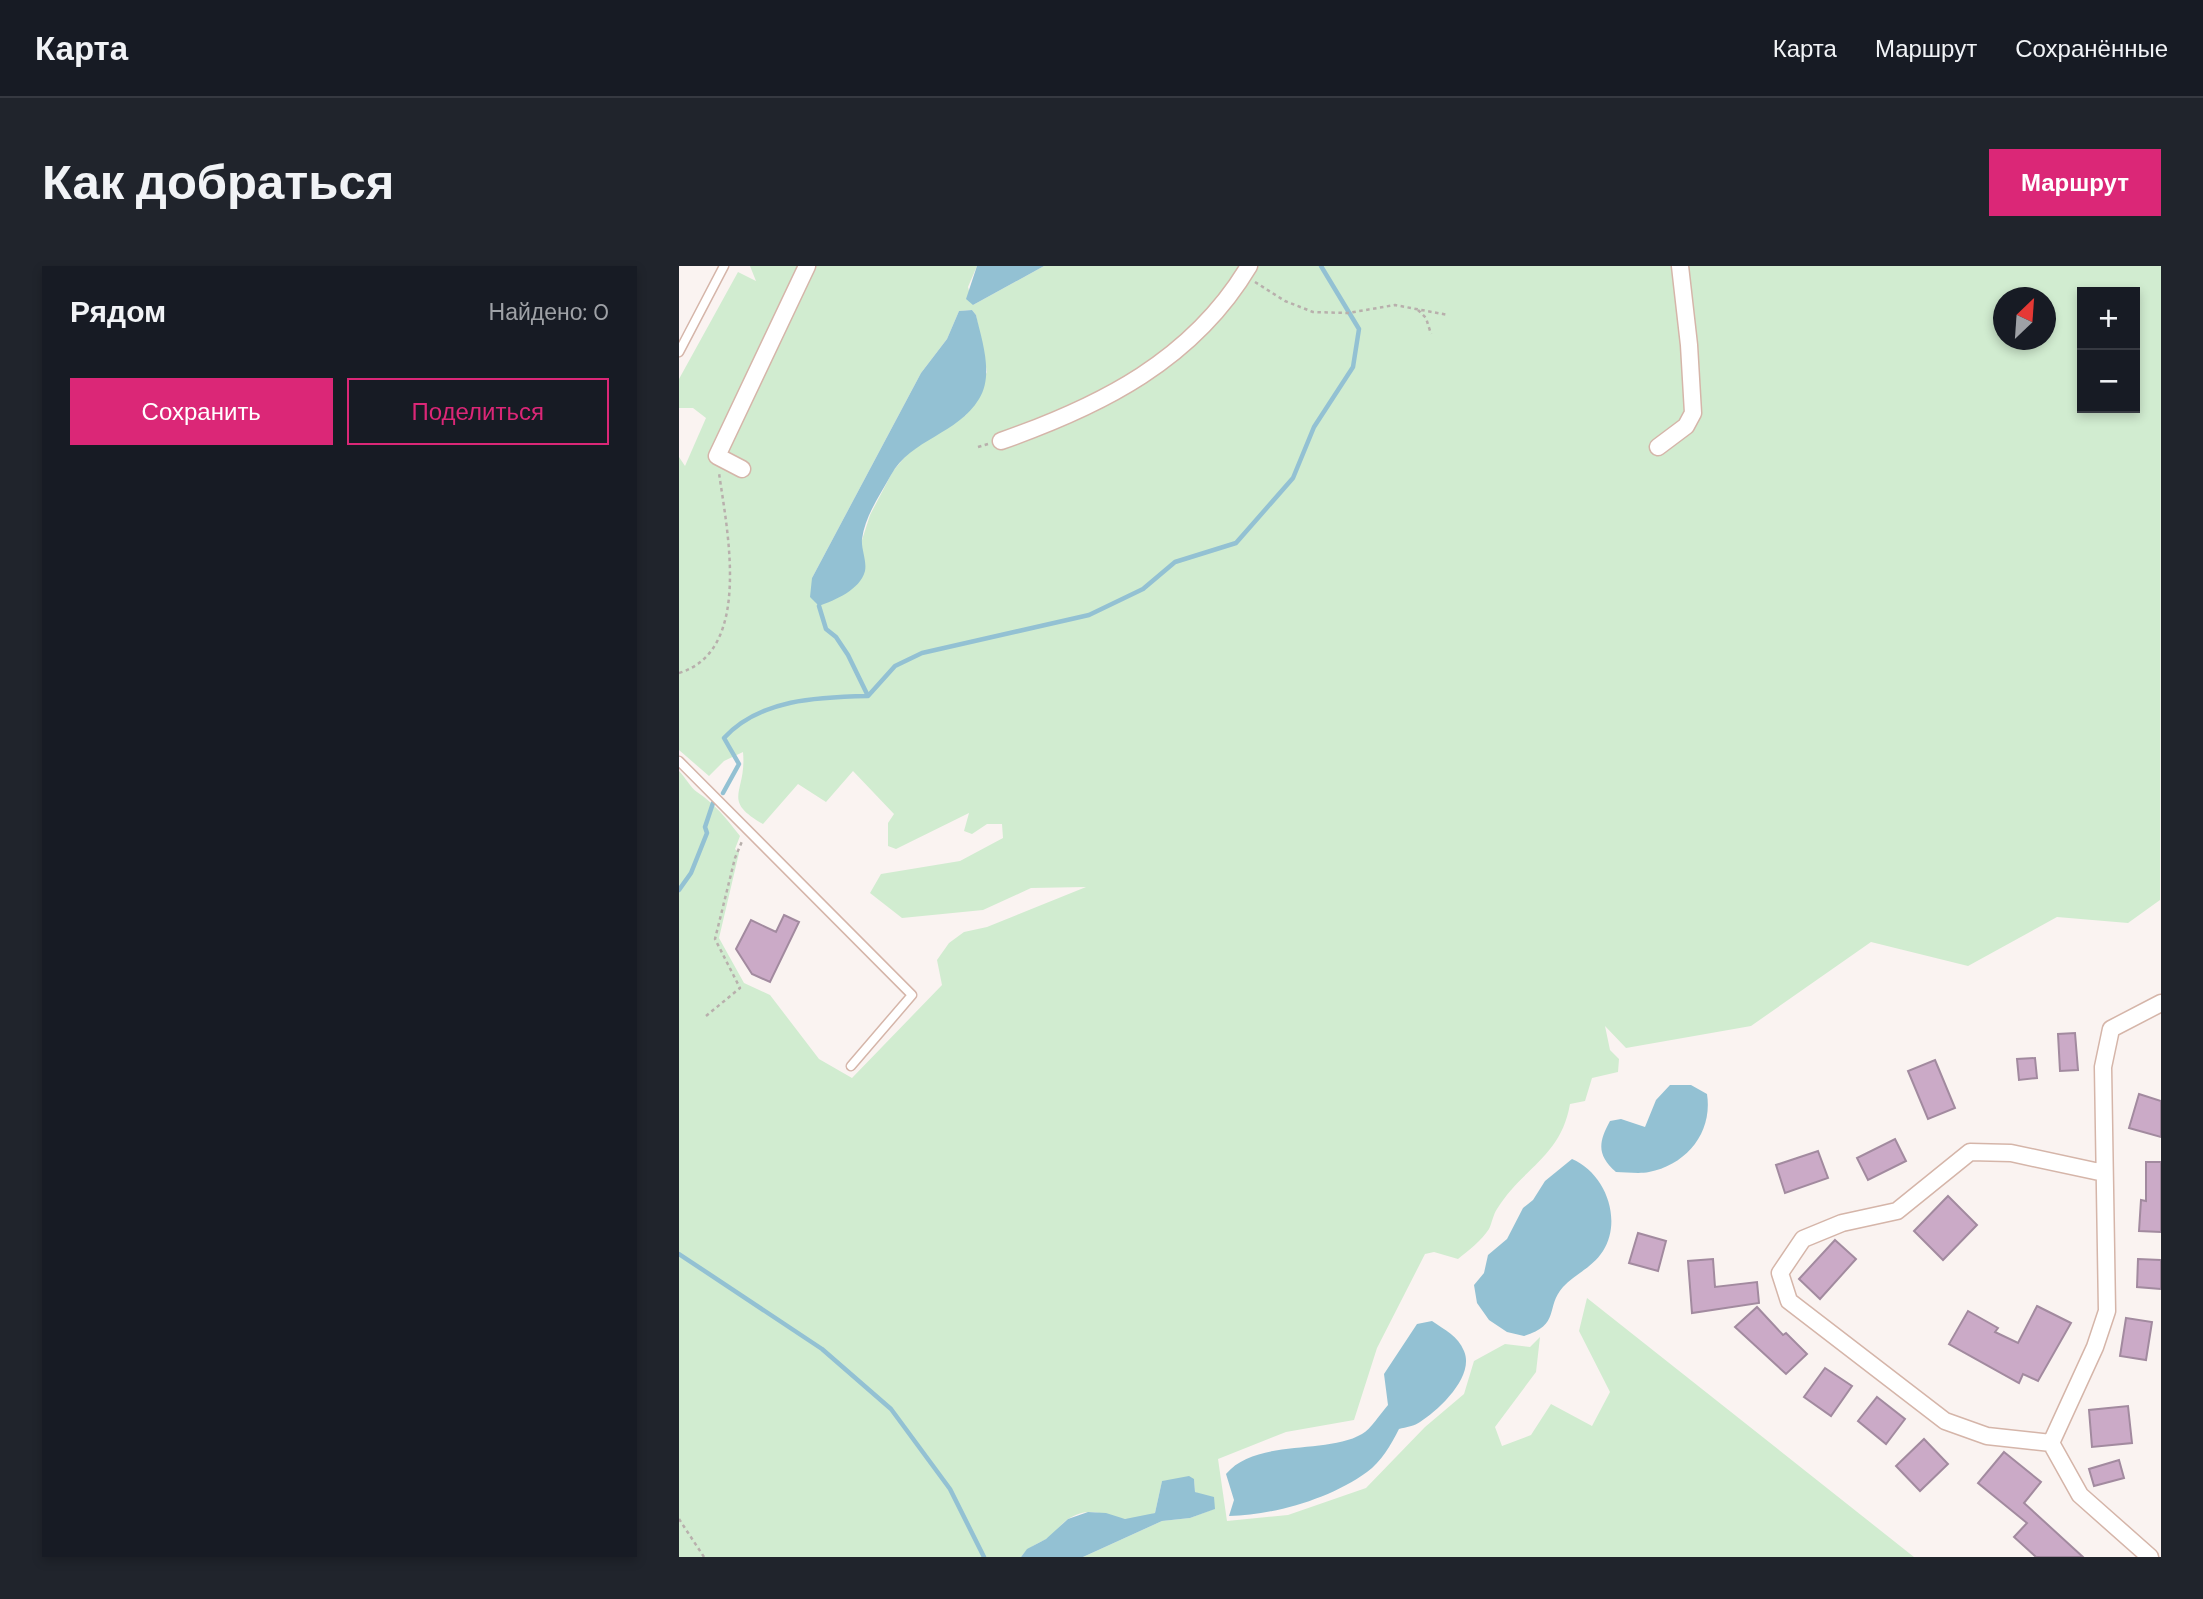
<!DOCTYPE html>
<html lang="ru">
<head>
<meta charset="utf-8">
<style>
  body { margin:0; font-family:"DM Sans",sans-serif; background:#20242c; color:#f1f3f6 }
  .controls { position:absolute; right:21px; top:21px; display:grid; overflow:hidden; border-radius:0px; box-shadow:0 4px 10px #0003 }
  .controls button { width:63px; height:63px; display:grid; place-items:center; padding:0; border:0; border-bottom:2px solid #363941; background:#171b24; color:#f1f3f6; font:35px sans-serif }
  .compass { position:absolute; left:1314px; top:21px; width:63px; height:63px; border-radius:50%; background:#171b24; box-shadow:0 4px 10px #0003; rotate:25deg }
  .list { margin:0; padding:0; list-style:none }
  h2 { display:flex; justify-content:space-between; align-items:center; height:91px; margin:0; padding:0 28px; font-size:30px }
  h2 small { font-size:23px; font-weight:400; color:#9ea1a6 }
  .actions { display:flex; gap:14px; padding:21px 28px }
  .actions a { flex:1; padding:16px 0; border:2px solid #db2777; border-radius:0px; text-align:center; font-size:24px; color:#db2777 }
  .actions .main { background:#db2777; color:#fff }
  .map { position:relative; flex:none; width:1482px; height:1291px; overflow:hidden; border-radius:0px }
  header { display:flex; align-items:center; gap:42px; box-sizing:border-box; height:98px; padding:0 35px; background:#171b24; border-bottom:2px solid #363941 }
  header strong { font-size:33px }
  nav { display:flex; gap:38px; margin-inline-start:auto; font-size:24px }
  .intro { display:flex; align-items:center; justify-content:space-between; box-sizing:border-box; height:168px; padding:0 42px }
  h1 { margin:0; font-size:49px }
  .button { padding:18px 32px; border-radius:0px; background:#db2777; color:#fff; font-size:24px; font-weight:700 }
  main { display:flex; gap:42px; padding:0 42px }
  aside { flex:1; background:#171b24; border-radius:0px; box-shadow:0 4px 10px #0003 }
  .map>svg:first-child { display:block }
</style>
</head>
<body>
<header>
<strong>Карта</strong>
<nav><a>Карта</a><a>Маршрут</a><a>Сохранённые</a></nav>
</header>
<div class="intro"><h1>Как добраться</h1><a class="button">Маршрут</a></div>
<main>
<aside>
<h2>Рядом<small>Найдено: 0</small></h2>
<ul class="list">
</ul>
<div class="actions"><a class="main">Сохранить</a><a>Поделиться</a></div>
</aside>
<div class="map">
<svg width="1482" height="1291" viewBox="0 0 1482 1291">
  <rect width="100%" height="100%" fill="#faf3f1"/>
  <!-- green -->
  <path fill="#d1ecd0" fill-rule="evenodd" d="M71,0h227l-9,21 5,18 71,-39h1117l-1,634 -32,23 -71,-6 -89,49 -97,-24 -120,84 -125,22 -21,-22 5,24 9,9 -1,13 -26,6 -7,23 -15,3c-9,53 -48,64 -73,105 -4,6 -5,14 -8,20 -7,11 -21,22 -31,30l-24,-7 -9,2 -48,94 -23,72 -68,12 -68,27 9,62 61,-6 78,-27 59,-61 39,-33 10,-33 31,-17 25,3 10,-10 -4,35 -41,55 7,19 29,-11 20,-31 41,22 18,-34 -31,-61 8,-33 327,259h-831l79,-36 28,-3 24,-9 -10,-13 -9,-4 -1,-13 -32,2 -7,32c-9,3 -18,6 -27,6 -22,0 -34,-16 -60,0 -7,5 -13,14 -20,19 -11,6 -20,9 -27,19h-342v-786c6,6 12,17 18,21 19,13 28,25 43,44l-5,13 4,4 -20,85 25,45 26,12 49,64 33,19 90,-93 -5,-25 12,-17 15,-11 23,-5 99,-40 -55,1 -48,22 -81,8 -32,-25 11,-19 79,-13 43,-23 -1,-14h-15l-15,10 -8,-3 5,-18 -73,36 -8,-3v-23l6,-9 -41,-43 -27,31 -28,-18 -35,40c-43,-25 -16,-30 -20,-72l-19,9 -15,15 -30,-26v-293l6,9 21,-48 -13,-10h-14v-29l59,-107 18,9zM1403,26h53v116h-53zM1324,32h42v42h-42zM293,44l4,5 11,57 -21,43 -56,36 -17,20 -23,44 -8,25 -50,38 109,-205 26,-34 12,-28z"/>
  <!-- water -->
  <path fill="#93c1d3" d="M298,0h67l-71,39 -7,-6z
    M293,44l4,5c6,26 18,60 3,84 -21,35 -68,40 -88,76 -11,20 -26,41 -29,64 -1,10 5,22 3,32 -5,19 -30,29 -46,35l-9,-9 2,-19 109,-205 26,-34 12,-28z
    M991,819h21l16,9c6,39 -21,71 -58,78 -10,2 -23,0 -33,0 -19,-17 -18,-29 -6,-51l11,-2 24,8 11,-27z
    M893,893c33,14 51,60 31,92 -11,17 -28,23 -40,36 -18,20 -2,38 -39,49l-17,-4 -18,-12 -12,-17 -3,-18 10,-12 4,-18 19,-16 16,-31 10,-8 12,-19z
    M753,1055c13,9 26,15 32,30 11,25 -25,59 -44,71 -5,4 -14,5 -21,7 -8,16 -18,33 -32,43 -37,27 -93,43 -138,44l5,-16 -8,-26c30,-36 100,-19 136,-40 9,-5 18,-20 26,-29l-4,-31 33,-50z
    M510,1210l5,3 1,13 19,5 1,12 -25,9 -28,3 -79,36h-62l6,-8 19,-10 22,-20 20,-7 18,1 19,6 30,-6 7,-32z"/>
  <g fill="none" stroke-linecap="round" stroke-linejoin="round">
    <!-- stream -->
    <path stroke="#93c1d3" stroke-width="4.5" d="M140,340l7,23 10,8 12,18 20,41
      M44,527l16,-29 -15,-26c36,-39 94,-41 144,-42l27,-30 27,-13 167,-38 54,-26 32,-27 61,-19 57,-65 21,-51 39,-60 6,-38 -38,-63
      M0,624l12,-17 16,-40 -2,-6 8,-24
      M0,988l143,95 69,60 59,80 34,68"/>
  </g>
  <!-- building -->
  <path fill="#cbaac7" stroke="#a28a9f" stroke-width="2" d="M105,649l15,7 -29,60 -18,-8 -16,-25 15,-29 25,12z
    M1396,767l3,37 -18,1 -2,-37z
    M1356,792l2,20 -18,2 -2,-21z
    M1256,794l20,48 -27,11 -20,-48z
    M1460,828l22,7v36l-32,-9z
    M1216,873l11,22 -38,19 -11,-22z
    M1139,885l10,27 -43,15 -9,-28z
    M1467,896h15v70l-22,-1 2,-31 5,1z
    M1269,930l29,29 -34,35 -29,-29z
    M959,967l28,8 -8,30 -29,-8z
    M1156,974l21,19 -36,40 -21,-20z
    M1034,993l2,28 42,-5 2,21 -67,10 -4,-52z
    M1459,993l23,1v29l-24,-2z
    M1358,1040l34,17 -33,58 -15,-7 -4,9 -70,-39 19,-33 30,17 -3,4 23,11z
    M1078,1041l26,28 3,-2 21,21 -21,20 -51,-47z
    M1447,1052l26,4 -6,38 -26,-4z
    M1146,1102l27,18 -21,30 -27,-19z
    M1198,1131l28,22 -19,25 -28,-23z
    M1449,1140l4,37 -40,4 -3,-37z
    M1245,1173l24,25 -28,27 -24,-25z
    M1325,1186l37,30 -17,21 59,54h-47l-22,-20 13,-14 -49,-40z
    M1440,1194l5,18 -30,8 -5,-17z"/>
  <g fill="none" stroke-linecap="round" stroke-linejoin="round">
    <defs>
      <path id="service" d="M0,86l45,-86
        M0,495l233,234 -61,71"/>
      <path id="minor" d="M322,175c100,-35 192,-81 248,-175
        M979,181l28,-21 7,-13 -4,-68 -9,-79
        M63,203l-25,-13 90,-190
        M1372,1177l-64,-7 -42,-15 -156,-120 -9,-28 23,-34 39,-16 55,-12 73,-59 41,1 93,20
        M1372,1177l44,-96 12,-36 -4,-244 8,-38 50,-26
        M1372,1177l29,52 70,62"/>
    </defs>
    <!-- service casing -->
    <use href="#service" stroke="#d5b5a9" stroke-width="11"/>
    <!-- minor casing -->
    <use href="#minor" stroke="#d5b5a9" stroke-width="19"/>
    <!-- path -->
    <path stroke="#b8afac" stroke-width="2.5" stroke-dasharray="3.5 3.5" stroke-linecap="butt" d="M576,16l30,19 28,11 35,1 47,-8 53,10
      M739,44l8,8 5,16
      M299,181l10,-3
      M0,407c74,-22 48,-143 40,-200
      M27,750l34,-28 -25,-49 20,-81 8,-19
      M0,1253l25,38"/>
    <!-- service -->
    <use href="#service" stroke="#fff" stroke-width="8"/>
    <!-- minor -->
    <use href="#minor" stroke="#fff" stroke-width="16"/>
  </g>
</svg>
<div class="controls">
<button>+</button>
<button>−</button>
</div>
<svg class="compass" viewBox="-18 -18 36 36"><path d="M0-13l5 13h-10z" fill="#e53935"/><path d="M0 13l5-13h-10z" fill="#9ea1a6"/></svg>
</div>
</main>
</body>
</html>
